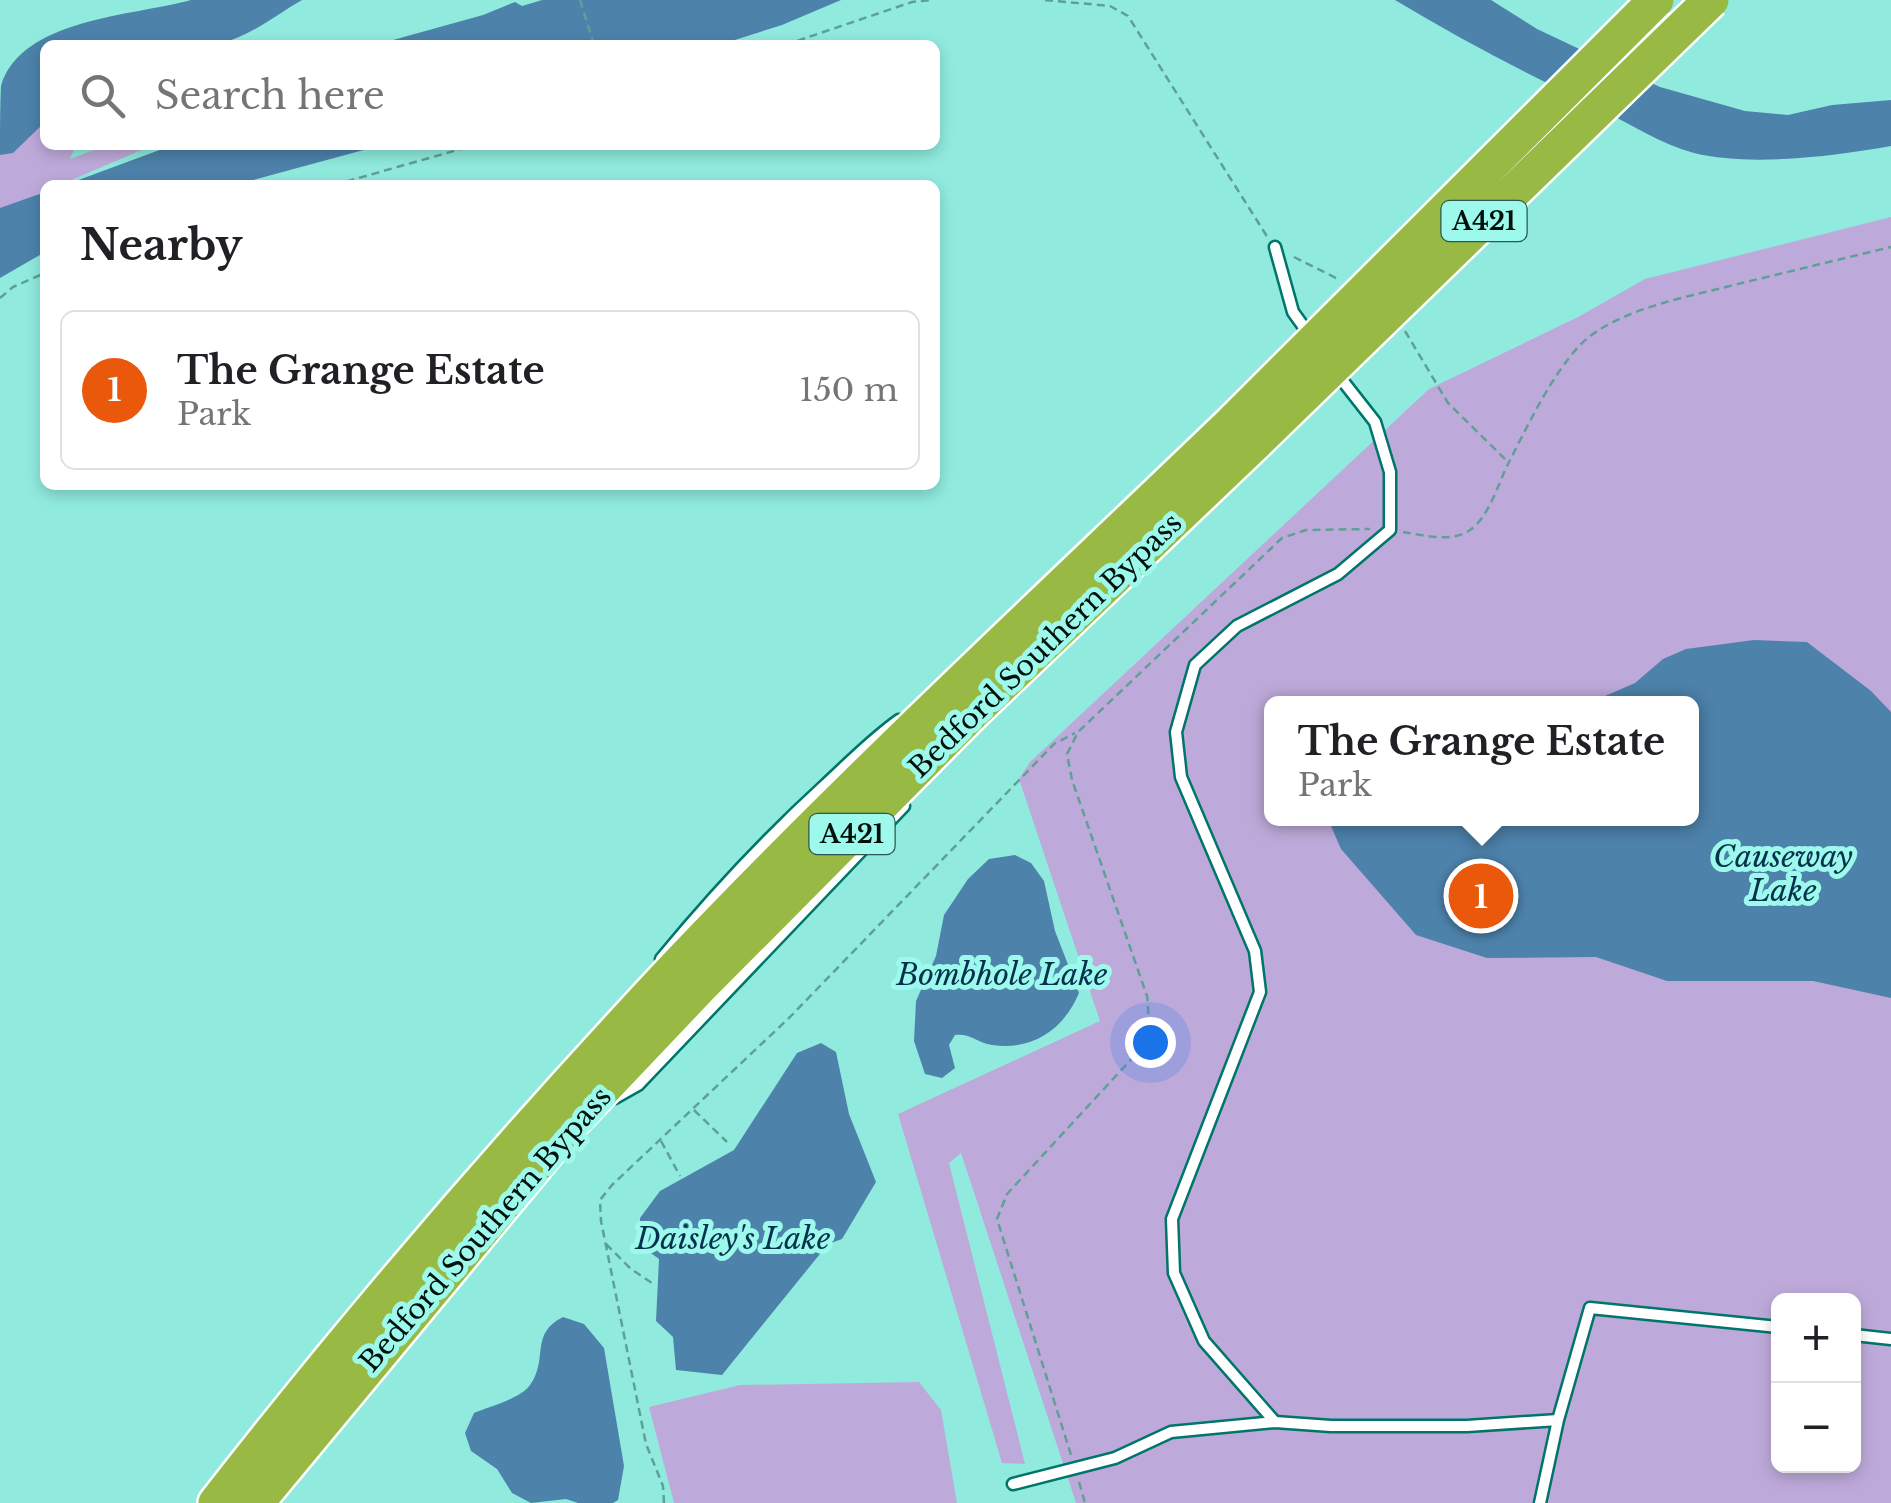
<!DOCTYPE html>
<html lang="en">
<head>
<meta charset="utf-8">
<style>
  body { margin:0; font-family:"Libre Baskerville",serif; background:#f2f2f2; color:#202124 }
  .controls { position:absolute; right:30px; bottom:30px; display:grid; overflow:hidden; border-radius:15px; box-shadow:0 5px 15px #0003 }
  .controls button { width:90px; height:90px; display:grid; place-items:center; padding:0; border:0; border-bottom:2px solid #e0e0e0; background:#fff; color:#202124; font:50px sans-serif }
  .you { position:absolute; left:1150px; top:1042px; width:35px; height:35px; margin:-25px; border:8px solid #fff; border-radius:50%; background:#1a73e8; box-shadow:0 0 0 15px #1a73e833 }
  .badge { display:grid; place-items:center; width:65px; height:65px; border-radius:50%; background:#ea580c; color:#fff; font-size:32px; font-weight:700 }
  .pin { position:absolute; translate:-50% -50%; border:5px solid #fff; box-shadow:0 2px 10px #0006 }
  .popup { position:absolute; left:1264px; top:696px; width:435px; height:130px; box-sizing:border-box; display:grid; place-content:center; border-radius:15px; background:#fff; filter:drop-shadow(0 2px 8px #0005); font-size:32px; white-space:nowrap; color:#757577 }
  .popup b { font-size:38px; color:#202124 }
  .popup::after { content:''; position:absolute; left:50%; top:100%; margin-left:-20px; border:20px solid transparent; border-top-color:#fff }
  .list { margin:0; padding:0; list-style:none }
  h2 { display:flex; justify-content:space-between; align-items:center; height:130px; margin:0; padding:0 40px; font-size:42px }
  h2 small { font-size:32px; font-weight:400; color:#757577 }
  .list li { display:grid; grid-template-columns:65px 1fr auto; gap:30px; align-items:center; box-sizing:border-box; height:160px; margin:0 20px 20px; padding:0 20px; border:2px solid #e0e0e0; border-radius:15px }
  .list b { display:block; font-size:38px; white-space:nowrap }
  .list p { margin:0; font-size:32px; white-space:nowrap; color:#757577 }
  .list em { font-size:32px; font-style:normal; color:#757577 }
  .icon { flex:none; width:55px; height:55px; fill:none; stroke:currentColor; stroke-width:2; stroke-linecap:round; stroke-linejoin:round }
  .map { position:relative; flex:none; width:1891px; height:1503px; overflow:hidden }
  .search { position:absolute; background:#fff; box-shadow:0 5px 15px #0003; left:40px; top:40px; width:900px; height:110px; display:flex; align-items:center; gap:25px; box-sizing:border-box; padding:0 35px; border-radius:15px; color:#757577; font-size:38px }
  .panel { position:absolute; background:#fff; box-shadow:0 5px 15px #0003; left:40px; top:180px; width:900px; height:310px; border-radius:15px }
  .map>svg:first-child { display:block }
</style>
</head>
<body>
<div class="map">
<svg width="1891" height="1503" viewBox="0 0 1891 1503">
  <rect width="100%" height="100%" fill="#90ebde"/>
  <!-- green -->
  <path fill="#beaada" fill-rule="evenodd" d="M45,114v31h31l-6,14 37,-14h46l-93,40h-15v6l-45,20v-83z
    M1891,217v1286h-815l-115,-350 -12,10 76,301 -23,-1 -104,-349 202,-93 -81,-242 11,-17 399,-373 149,-72 67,-38zM1271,704h420v114h-420zM1778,1300h76v166h-76z
    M919,1382l22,28 16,93h-283l-25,-96 91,-22z"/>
  <!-- water -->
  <path fill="#4d82ab" d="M191,0h111c-23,13 -42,29 -68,39 -41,14 -142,6 -189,6v77l-32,31 -13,2c0,-21 0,-49 1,-69 20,-68 133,-70 190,-86z
    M542,0h299l-59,25 -63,20h-344l108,-30 32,-13 7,4z
    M1395,0h96l46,29 123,58 85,24 43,4 44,-10 59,-5v46c-57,10 -140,21 -197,7 -33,-9 -60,-27 -90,-42 -71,-34 -141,-70 -209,-111z
    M173,145h209l-147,40h-170z
    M45,192v60l-45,26v-70z
    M1754,640l53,2 64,49 20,21v286l-78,-17h-146l-71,-24 -109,1 -71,-23 -75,-86 -13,-30 363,-1v-114l-102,-1 46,-20 28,-24 23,-10z
    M1015,855l16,8 13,18 11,50 24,62c-15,36 -46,58 -87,52 -14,-2 -22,-12 -37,-10l-6,10 6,23 -13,10 -17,-4 -11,-33 2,-40 20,-45 8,-41 24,-36 21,-20z
    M821,1043l15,9 13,62 27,68 -34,57 -14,5 -106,131 -46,-5 -3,-33 -17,-16 3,-62 -19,-14v-27l20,-27 74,-41 63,-97z
    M563,1317l21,7 20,24 20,118 -6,34 -5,3h-35l-12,-4 -35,4 -19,-10 -15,-24 -26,-18 -6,-18 9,-20c16,-7 46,-14 56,-28 19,-26 -1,-51 33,-68z"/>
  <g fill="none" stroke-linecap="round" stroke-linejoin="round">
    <defs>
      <path id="lane" d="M1275,247l18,65 18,25
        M661,959c51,-62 104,-119 163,-173 25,-23 48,-47 75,-66
        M615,1098l23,-13 266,-279
        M1854,1335l37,4
        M1275,1422l-71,-81 -30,-68 -2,-54 88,-227 -5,-41 -74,-174 -5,-45 19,-67 42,-39 101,-52 52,-44v-58l-15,-50 -40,-51
        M1013,1484l102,-26 56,-26 104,-10 56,4h136l91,-6
        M1540,1503l18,-83 32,-112 188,19"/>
      <path id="highway" d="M216,1503c144,-185 297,-362 457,-533 180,-190 373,-368 561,-549
        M256,1503l313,-378 130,-137 274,-276 284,-271"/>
    </defs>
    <!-- lane casing -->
    <use href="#lane" stroke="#00756a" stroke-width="15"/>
    <!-- highway casing -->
    <use href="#highway" stroke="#fff" stroke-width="40"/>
    <!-- path -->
    <path stroke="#5fa096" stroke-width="2.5" stroke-dasharray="8 5" stroke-linecap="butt" d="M580,0l14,45
      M1045,0l65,6 18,10 140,222
      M785,45l127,-43 19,-2
      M334,185l141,-40
      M1294,257l46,23
      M0,298l13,-11 32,-14
      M1405,331l43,72 59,58
      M1403,532c20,3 49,11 67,-2 19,-13 28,-46 38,-66 20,-39 42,-86 71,-118 37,-38 114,-50 163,-63 50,-12 99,-24 149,-36
      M694,1110l33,32
      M661,1141l19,35
      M606,1244l25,25 21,14
      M1071,1455l-74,-236 10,-25 130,-141c10,-19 13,-35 10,-57l-75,-216 -5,-26 11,-22 204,-194 24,-8 64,-1
      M1079,1482l6,21
      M664,1503l-1,-17 -17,-42 -45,-223 -1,-21 12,-15 178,-168 264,-273 21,-11"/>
    <!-- lane -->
    <use href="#lane" stroke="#fff" stroke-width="10"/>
    <!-- highway -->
    <use href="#highway" stroke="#98ba45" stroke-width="35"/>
    <defs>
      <path id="highway-bridge" d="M1234,421l422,-421
        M1257,441l454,-441"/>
    </defs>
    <!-- highway-bridge casing -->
    <use href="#highway-bridge" stroke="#fff" stroke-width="40" stroke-linecap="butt"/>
    <!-- highway-bridge -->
    <use href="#highway-bridge" stroke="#98ba45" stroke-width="35"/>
  </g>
  <g text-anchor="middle" stroke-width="10" stroke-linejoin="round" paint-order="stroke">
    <!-- shield labels -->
    <g fill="#9df9eb" stroke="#2f5650" stroke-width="2.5">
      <rect x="1441.5" y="201" width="85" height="40" rx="8"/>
      <rect x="809.5" y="814" width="85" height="40" rx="8"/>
    </g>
    <g font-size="25" font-weight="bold" fill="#00100d">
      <text x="1484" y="230">A421</text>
      <text x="852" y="843">A421</text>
    </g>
    <!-- street labels -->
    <g font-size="28" fill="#00100d" stroke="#9df9eb">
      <text transform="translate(1045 645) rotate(-44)" y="10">Bedford Southern Bypass</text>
      <text transform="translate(485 1229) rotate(-49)" y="10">Bedford Southern Bypass</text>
    </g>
    <!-- water labels -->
    <g font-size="30" font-style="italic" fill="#05314e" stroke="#9df9eb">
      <text x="1783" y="867">Causeway<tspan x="1783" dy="34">Lake</tspan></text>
      <text x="1002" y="985">Bombhole Lake</text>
      <text x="733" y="1249">Daisley's Lake</text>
    </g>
  </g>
</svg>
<div class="controls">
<button>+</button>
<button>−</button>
</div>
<div class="you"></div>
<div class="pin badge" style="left:1481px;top:896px">1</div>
<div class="popup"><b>The Grange Estate</b>Park</div>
<div class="search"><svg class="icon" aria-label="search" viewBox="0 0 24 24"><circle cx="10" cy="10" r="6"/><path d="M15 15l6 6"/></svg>Search here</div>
<section class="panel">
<h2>Nearby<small></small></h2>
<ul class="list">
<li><span class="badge">1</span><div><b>The Grange Estate</b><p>Park</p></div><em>150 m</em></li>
</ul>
</section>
</div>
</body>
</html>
